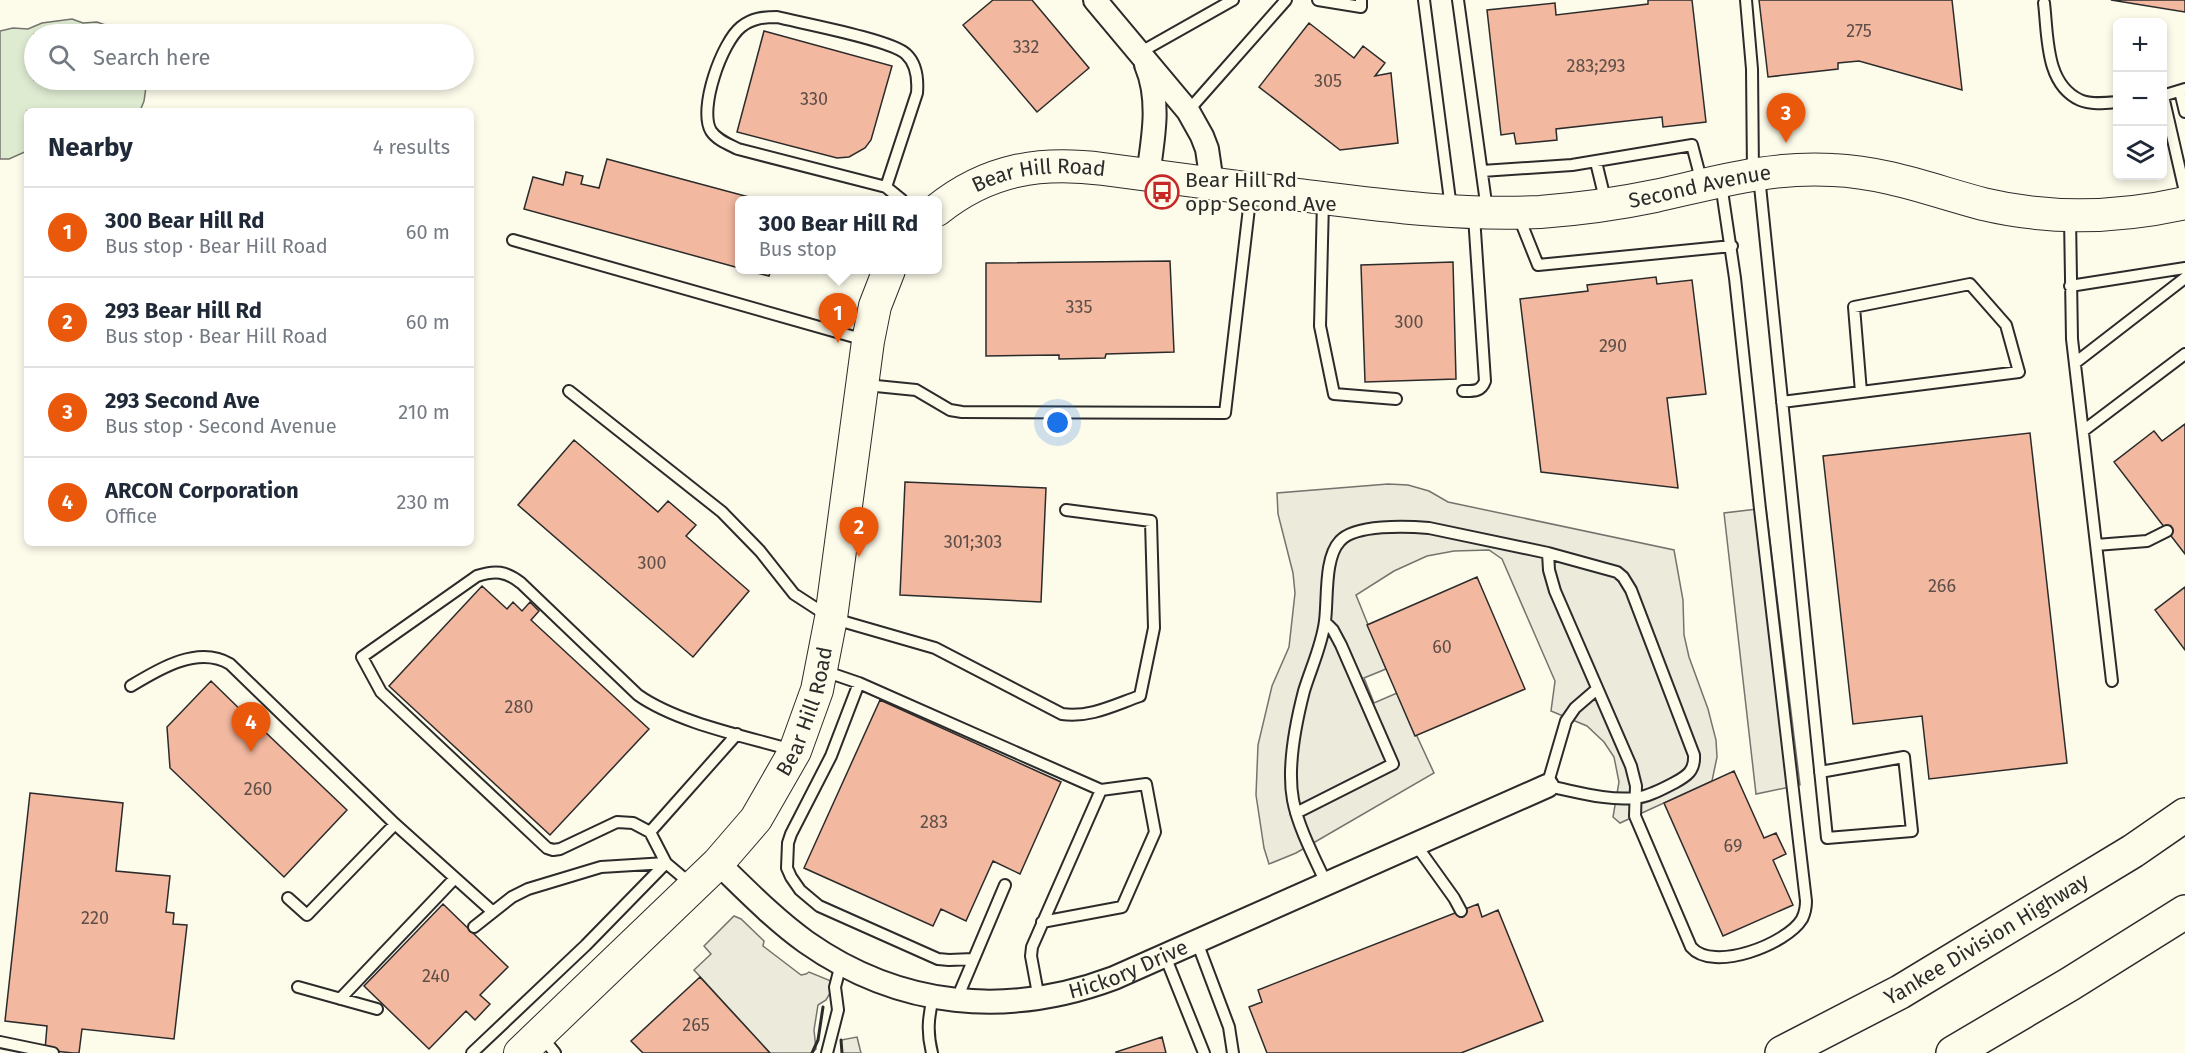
<!DOCTYPE html>
<html lang="en">
<head>
<meta charset="utf-8">
<style>
  body { margin:0; font-family:"Fira Sans",sans-serif; background:#f2f2f3; color:#1f2937 }
  .controls { position:absolute; right:18px; top:18px; display:grid; overflow:hidden; border-radius:9px; box-shadow:0 3px 9px #0003 }
  .controls button { width:54px; height:54px; display:grid; place-items:center; padding:0; border:0; border-bottom:2px solid #e0e1e3; background:#fff; color:#1f2937; font:30px sans-serif }
  .you { position:absolute; left:1058px; top:423px; width:21px; height:21px; margin:-15px; border:4px solid #fff; border-radius:50%; background:#1a73e8; box-shadow:0 0 0 9px #1a73e833 }
  .badge { display:grid; place-items:center; width:39px; height:39px; border-radius:50%; background:#ea580c; color:#fff; font-size:20px; font-weight:700 }
  .pin { position:absolute; translate:-50% -50px; filter:drop-shadow(0 2px 3px #0008) }
  .pin::after { content:''; position:absolute; top:32px; width:21px; height:18px; background:inherit; clip-path:polygon(0 0,100% 0,50% 100%) }
  .popup { position:absolute; left:735px; top:196px; width:207px; height:78px; box-sizing:border-box; display:grid; place-content:center; border-radius:9px; background:#fff; filter:drop-shadow(0 2px 4px #0005); font-size:20px; white-space:nowrap; color:#747a83 }
  .popup b { font-size:22px; color:#1f2937 }
  .popup::after { content:''; position:absolute; left:50%; top:100%; margin-left:-12px; border:12px solid transparent; border-top-color:#fff }
  .list { margin:0; padding:0; list-style:none }
  h2 { display:flex; justify-content:space-between; align-items:center; height:78px; margin:0; padding:0 24px; font-size:26px }
  h2 small { font-size:20px; font-weight:400; color:#747a83 }
  .list li { display:grid; grid-template-columns:39px 1fr auto; gap:18px; align-items:center; box-sizing:border-box; height:90px; padding:0 24px; border-top:2px solid #e0e1e3 }
  .list b { display:block; font-size:22px; white-space:nowrap }
  .list p { margin:0; font-size:20px; white-space:nowrap; color:#747a83 }
  .list em { font-size:20px; font-style:normal; color:#747a83 }
  .icon { flex:none; width:33px; height:33px; fill:none; stroke:currentColor; stroke-width:2; stroke-linecap:round; stroke-linejoin:round }
  .map { position:relative; flex:none; width:2185px; height:1053px; overflow:hidden }
  .search { position:absolute; background:#fff; box-shadow:0 3px 9px #0003; left:24px; top:24px; width:450px; height:66px; display:flex; align-items:center; gap:15px; box-sizing:border-box; padding:0 21px; border-radius:33px; color:#747a83; font-size:22px }
  .panel { position:absolute; background:#fff; box-shadow:0 3px 9px #0003; left:24px; top:108px; width:450px; height:438px; border-radius:9px }
  .map>svg:first-child { display:block }
</style>
</head>
<body>
<div class="map">
<svg width="2185" height="1053" viewBox="0 0 2185 1053">
  <rect width="100%" height="100%" fill="#fdfbea"/>
  <!-- green -->
  <path fill="#deebd1" stroke="#74746e" stroke-width="1.5" d="M72,19l11,4 14,-1 14,5 20,2 3,5h-100v46h113l-3,21 -4,10h-113v40l-18,8h-9v-128l13,-3 15,1 14,-6z"/>
  <!-- parking -->
  <path fill="#eceadb" stroke="#74746e" stroke-width="1.5" d="M1388,484l20,1 21,6 19,11 226,48 9,50 1,35 5,22 19,52 8,31 1,17 -5,24 -92,42 -7,-6 6,-35 -5,-25 -10,-15 -17,-16 -36,-15 4,-30 -53,-122 -13,-9 -35,1 -27,5 -33,15 -38,24 30,74 -22,9 10,25 23,-10 37,80 -138,80 -27,11 -5,-16 -8,-53 2,-50 14,-59 17,-39 6,-54 -2,-20 -15,-59 -1,-21z
    M1766,508l34,277 -44,9 -32,-281z
    M734,916l7,3 23,22 -1,5 38,29 5,-1 3,-2 27,11 -10,17 -8,5 -4,25 2,19 -4,4h-42l-76,-83 17,-16 -7,-8z
    M857,1037l4,16h-19l-1,-13z"/>
  <!-- building -->
  <path fill="#f2b8a0" stroke="#2b2b2b" stroke-width="1.5" d="M993,0h39l57,68 -52,44 -74,-87z
    M1648,0h44l14,122 -43,5 -1,-10 -106,12 1,11 -41,4 -2,-11 -13,2 -14,-125 68,-7 1,12 92,-11z
    M1759,0h193l10,90 -103,-29 -21,2v6l-70,8z
    M2111,0h74v12z
    M1309,23l45,35 9,-12 22,17 -10,13 16,-3 7,70 -58,7 -81,-63z
    M764,31l128,35 -21,74 -6,8 -16,9 -12,1 -100,-26z
    M607,159l153,41h-21v68l-215,-59 9,-32 30,8 3,-13 17,4 -2,8 18,4z
    M1170,261l4,91 -68,2 -1,4 -46,1v-4l-73,1v-93z
    M1453,262l3,117 -91,3 -4,-117z
    M745,270h26l-2,6z
    M1656,277l1,7 35,-4 14,114 -39,4 11,90 -137,-16 -21,-173 68,-8 -1,-6z
    M2185,424v130l-71,-92 40,-31 8,10z
    M2030,433l37,330 -138,16 -7,-63 -69,8 -30,-268z
    M574,440l84,72 10,-11 28,24 -10,11 63,55 -56,66 -175,-152z
    M905,482l141,6 -5,114 -141,-7z
    M1477,577l48,112 -110,47 -48,-111z
    M482,586l25,23 6,-7 9,9 8,-9 9,9 -8,9 118,109 -99,106 -161,-149z
    M2185,587v63l-30,-40z
    M211,681l40,39 6,-7 11,10 -6,6 85,81 -63,67 -114,-109 -3,-41z
    M880,700l181,82 -41,92 -27,-13 -27,60 -25,-12 -8,17 -129,-58z
    M1734,771l30,67 12,-5 10,21 -13,6 20,45 -70,31 -59,-133z
    M30,793l93,10 -7,68 54,5 -4,36 8,1 -1,11 14,1 -13,114 -92,-10 -3,24h-6l-28,-3 2,-24 -42,-5z
    M443,904l65,63 -28,28 10,9 -15,16 -9,-9 -37,38 -65,-63z
    M1478,904l4,13 16,-7 45,111 -82,32h-194l-18,-46 13,-5 -4,-12z
    M700,977l70,76h-127l-12,-12z
    M1162,1037l4,16h-50v-1z"/>
  <g fill="none" stroke-linecap="round" stroke-linejoin="round">
    <defs>
      <path id="lane" d="M1318,0l43,7v-7
        M1424,0l27,208
        M1458,0l29,210
        M1746,0l6,69 1,104
        M2044,3c4,33 1,81 36,97 11,5 26,3 38,2
        M1139,53l94,-53
        M2180,91l5,21
        M2162,96l23,-7
        M2163,96l22,96
        M1188,111l98,-111
        M1596,162l10,41
        M1482,171l90,-6 120,-20 10,38
        M1759,176l68,662 85,-7 -8,-74 -84,15
        M886,187l31,-94c1,-13 0,-29 -11,-39 -14,-14 -105,-31 -129,-37 -13,0 -25,1 -36,10 -19,15 -43,82 -30,104 6,9 17,13 27,18l148,38 16,13
        M1323,201l-3,125 14,68 62,5
        M1518,215l20,50 194,-19
        M2070,218l2,121 40,342
        M513,240l352,100
        M2070,286l115,-18
        M2075,363l110,-85
        M866,385l50,5 34,20 12,2 263,1 26,-222
        M569,391l153,121 38,39 34,43 37,24 104,30 127,66c28,4 52,-9 78,-18l14,-68 -3,-107 -85,-11
        M1463,391c10,0 18,1 22,-10l-11,-165
        M1782,402l237,-30 -13,-47 -36,-41 -116,23 7,85
        M2083,431l102,-77
        M2096,545l51,-4 20,-10
        M1548,553l1,17 6,21 76,175 5,20 -1,30 56,131c22,26 96,-3 111,-28 3,-6 4,-11 4,-18l-46,-392 -25,-231 -14,-94
        M824,671l35,12 242,107
        M859,683l-28,73 -40,78 -3,9 -1,25 4,9 9,13 19,16 119,53 11,1 24,-1
        M131,686c28,-17 67,-41 99,-22l165,160 98,88
        M1296,813l97,-49 -52,-119 -8,-15 -8,-8
        M650,832l-17,-9 -16,-1 -57,27 -7,1 -6,-2 -166,-156 -19,-35 115,-81c18,-6 29,-5 44,7l117,112c40,28 106,41 154,55
        M1416,845l38,53 7,13
        M692,885l-26,-22 -16,-31 87,-98
        M1327,885c-12,-26 -29,-58 -34,-85 -6,-32 3,-78 11,-109 7,-23 18,-46 21,-70 3,-23 -1,-63 15,-80 15,-17 67,-15 89,-13l119,25 69,19 6,5 8,13 63,165c1,16 -7,21 -20,28 -12,6 -26,14 -39,15 -29,3 -60,-7 -88,-12l19,-65 9,-13 22,-19
        M288,898l19,17 88,-91
        M474,927l38,-30 16,-8 73,-22 65,-4
        M1197,942l32,85 4,26
        M1165,956l39,97
        M298,987l79,22
        M340,999l115,-121
        M1039,999l-8,-43 1,-9 69,-157 45,-6 9,48 -33,75 -80,15
        M956,1001l49,-116
        M542,1037l13,16
        M0,1042l53,11
        M472,1053l114,-108 80,-82
        M827,1053l11,-43 -3,-23 6,-23
        M932,1053c-5,-20 -4,-35 1,-55"/>
      <g id="street">
        <path d="M1095,0l93,111 14,25 5,13 5,34"/>
        <path d="M1146,65c15,35 7,74 2,110"/>
        <path id="s1" d="M718,863c28,27 56,56 88,79 94,66 201,76 308,36l433,-192"/>
      </g>
      <g id="secondary">
        <path id="s2" d="M937,210c51,-41 103,-49 166,-41 65,9 131,17 196,26 80,10 160,21 241,17 39,-3 77,-8 115,-16 59,-13 116,-30 178,-26 52,2 101,21 150,34 67,16 135,14 202,-1"/>
        <path id="s3" d="M520,1053l198,-190 38,-44 39,-68 22,-61 14,-72 37,-277 7,-35 14,-36"/>
      </g>
      <g id="highway">
        <path id="s4" d="M1782,1053l118,-61 233,-141 52,-36"/>
        <path d="M1953,1053l117,-69 115,-72"/>
      </g>
    </defs>
    <!-- lane casing -->
    <use href="#lane" stroke="#2b2b2b" stroke-width="14"/>
    <!-- street casing -->
    <use href="#street" stroke="#2b2b2b" stroke-width="26"/>
    <!-- secondary casing -->
    <use href="#secondary" stroke="#2b2b2b" stroke-width="34"/>
    <!-- highway casing -->
    <use href="#highway" stroke="#2b2b2b" stroke-width="36"/>
    <!-- lane -->
    <use href="#lane" stroke="#fdfbea" stroke-width="10"/>
    <!-- street -->
    <use href="#street" stroke="#fdfbea" stroke-width="22"/>
    <!-- secondary -->
    <use href="#secondary" stroke="#fdfbea" stroke-width="32"/>
    <!-- highway -->
    <use href="#highway" stroke="#fdfbea" stroke-width="33"/>
    <!-- wall -->
    <path stroke="#2b2b2b" stroke-width="3" d="M841,1040l1,13
      M812,1053l6,-13 5,-33"/>
  </g>
  <!-- icons -->
  <defs>
    <symbol id="bus-ring" viewBox="-11 -11 22 22"><circle r="9.5" fill="#fdfbea" stroke="#c62828" stroke-width="1.5"/><path d="M-5-6H5V4H4V6H2V4H-2V6H-4V4H-5ZM-3.5-4V0h7V-4ZM-3.5 1.2v1.5H-2V1.2ZM2 1.2v1.5H3.5V1.2Z" fill="#c62828"/></symbol>
  </defs>
  <g fill-rule="evenodd">
    <use href="#bus-ring" x="1143" y="173" width="38" height="38"/>
  </g>
  <g text-anchor="middle" stroke-width="4.5" stroke-linejoin="round" paint-order="stroke">
    <!-- number labels -->
    <g font-size="18" fill="#5d4e48">
      <text x="1859" y="37">275</text>
      <text x="1026" y="53">332</text>
      <text x="1596" y="72">283;293</text>
      <text x="1328" y="87">305</text>
      <text x="814" y="105">330</text>
      <text x="1079" y="313">335</text>
      <text x="1409" y="328">300</text>
      <text x="1613" y="352">290</text>
      <text x="973" y="548">301;303</text>
      <text x="652" y="569">300</text>
      <text x="1942" y="592">266</text>
      <text x="1442" y="653">60</text>
      <text x="519" y="713">280</text>
      <text x="258" y="795">260</text>
      <text x="934" y="828">283</text>
      <text x="1733" y="852">69</text>
      <text x="95" y="924">220</text>
      <text x="436" y="982">240</text>
      <text x="696" y="1031">265</text>
    </g>
    <!-- poi labels -->
    <g font-size="21" fill="#2b2b2b" stroke="#fdfbea" text-anchor="start">
      <text x="1185" y="187">Bear Hill Rd<tspan x="1185" dy="24">opp Second Ave</tspan></text>
    </g>
    <!-- street labels -->
    <g font-size="21" fill="#2b2b2b" stroke="#fdfbea">
      <text dy="7" stroke="none"><textPath href="#s2" startOffset="111">Bear Hill Road</textPath></text>
      <text dy="7" stroke="none"><textPath href="#s2" startOffset="778">Second Avenue</textPath></text>
      <text dy="7" stroke="none"><textPath href="#s3" startOffset="452">Bear Hill Road</textPath></text>
      <text dy="7" stroke="none"><textPath href="#s4" startOffset="234">Yankee Division Highway</textPath></text>
      <text dy="7" stroke="none"><textPath href="#s1" startOffset="458">Hickory Drive</textPath></text>
    </g>
  </g>
</svg>
<div class="controls">
<button>+</button>
<button>−</button>
<button><svg class="icon" aria-label="layers" viewBox="0 0 24 24"><path d="M12 4l9 5-9 5-9-5zM3 14l9 5 9-5"/></svg></button>
</div>
<div class="you"></div>
<div class="pin badge" style="left:838px;top:343px">1</div>
<div class="popup"><b>300 Bear Hill Rd</b>Bus stop</div>
<div class="pin badge" style="left:859px;top:557px">2</div>
<div class="pin badge" style="left:1786px;top:143px">3</div>
<div class="pin badge" style="left:251px;top:752px">4</div>
<div class="search"><svg class="icon" aria-label="search" viewBox="0 0 24 24"><circle cx="10" cy="10" r="6"/><path d="M15 15l6 6"/></svg>Search here</div>
<section class="panel">
<h2>Nearby<small>4 results</small></h2>
<ul class="list">
<li><span class="badge">1</span><div><b>300 Bear Hill Rd</b><p>Bus stop · Bear Hill Road</p></div><em>60 m</em></li>
<li><span class="badge">2</span><div><b>293 Bear Hill Rd</b><p>Bus stop · Bear Hill Road</p></div><em>60 m</em></li>
<li><span class="badge">3</span><div><b>293 Second Ave</b><p>Bus stop · Second Avenue</p></div><em>210 m</em></li>
<li><span class="badge">4</span><div><b>ARCON Corporation</b><p>Office</p></div><em>230 m</em></li>
</ul>
</section>
</div>
</body>
</html>
